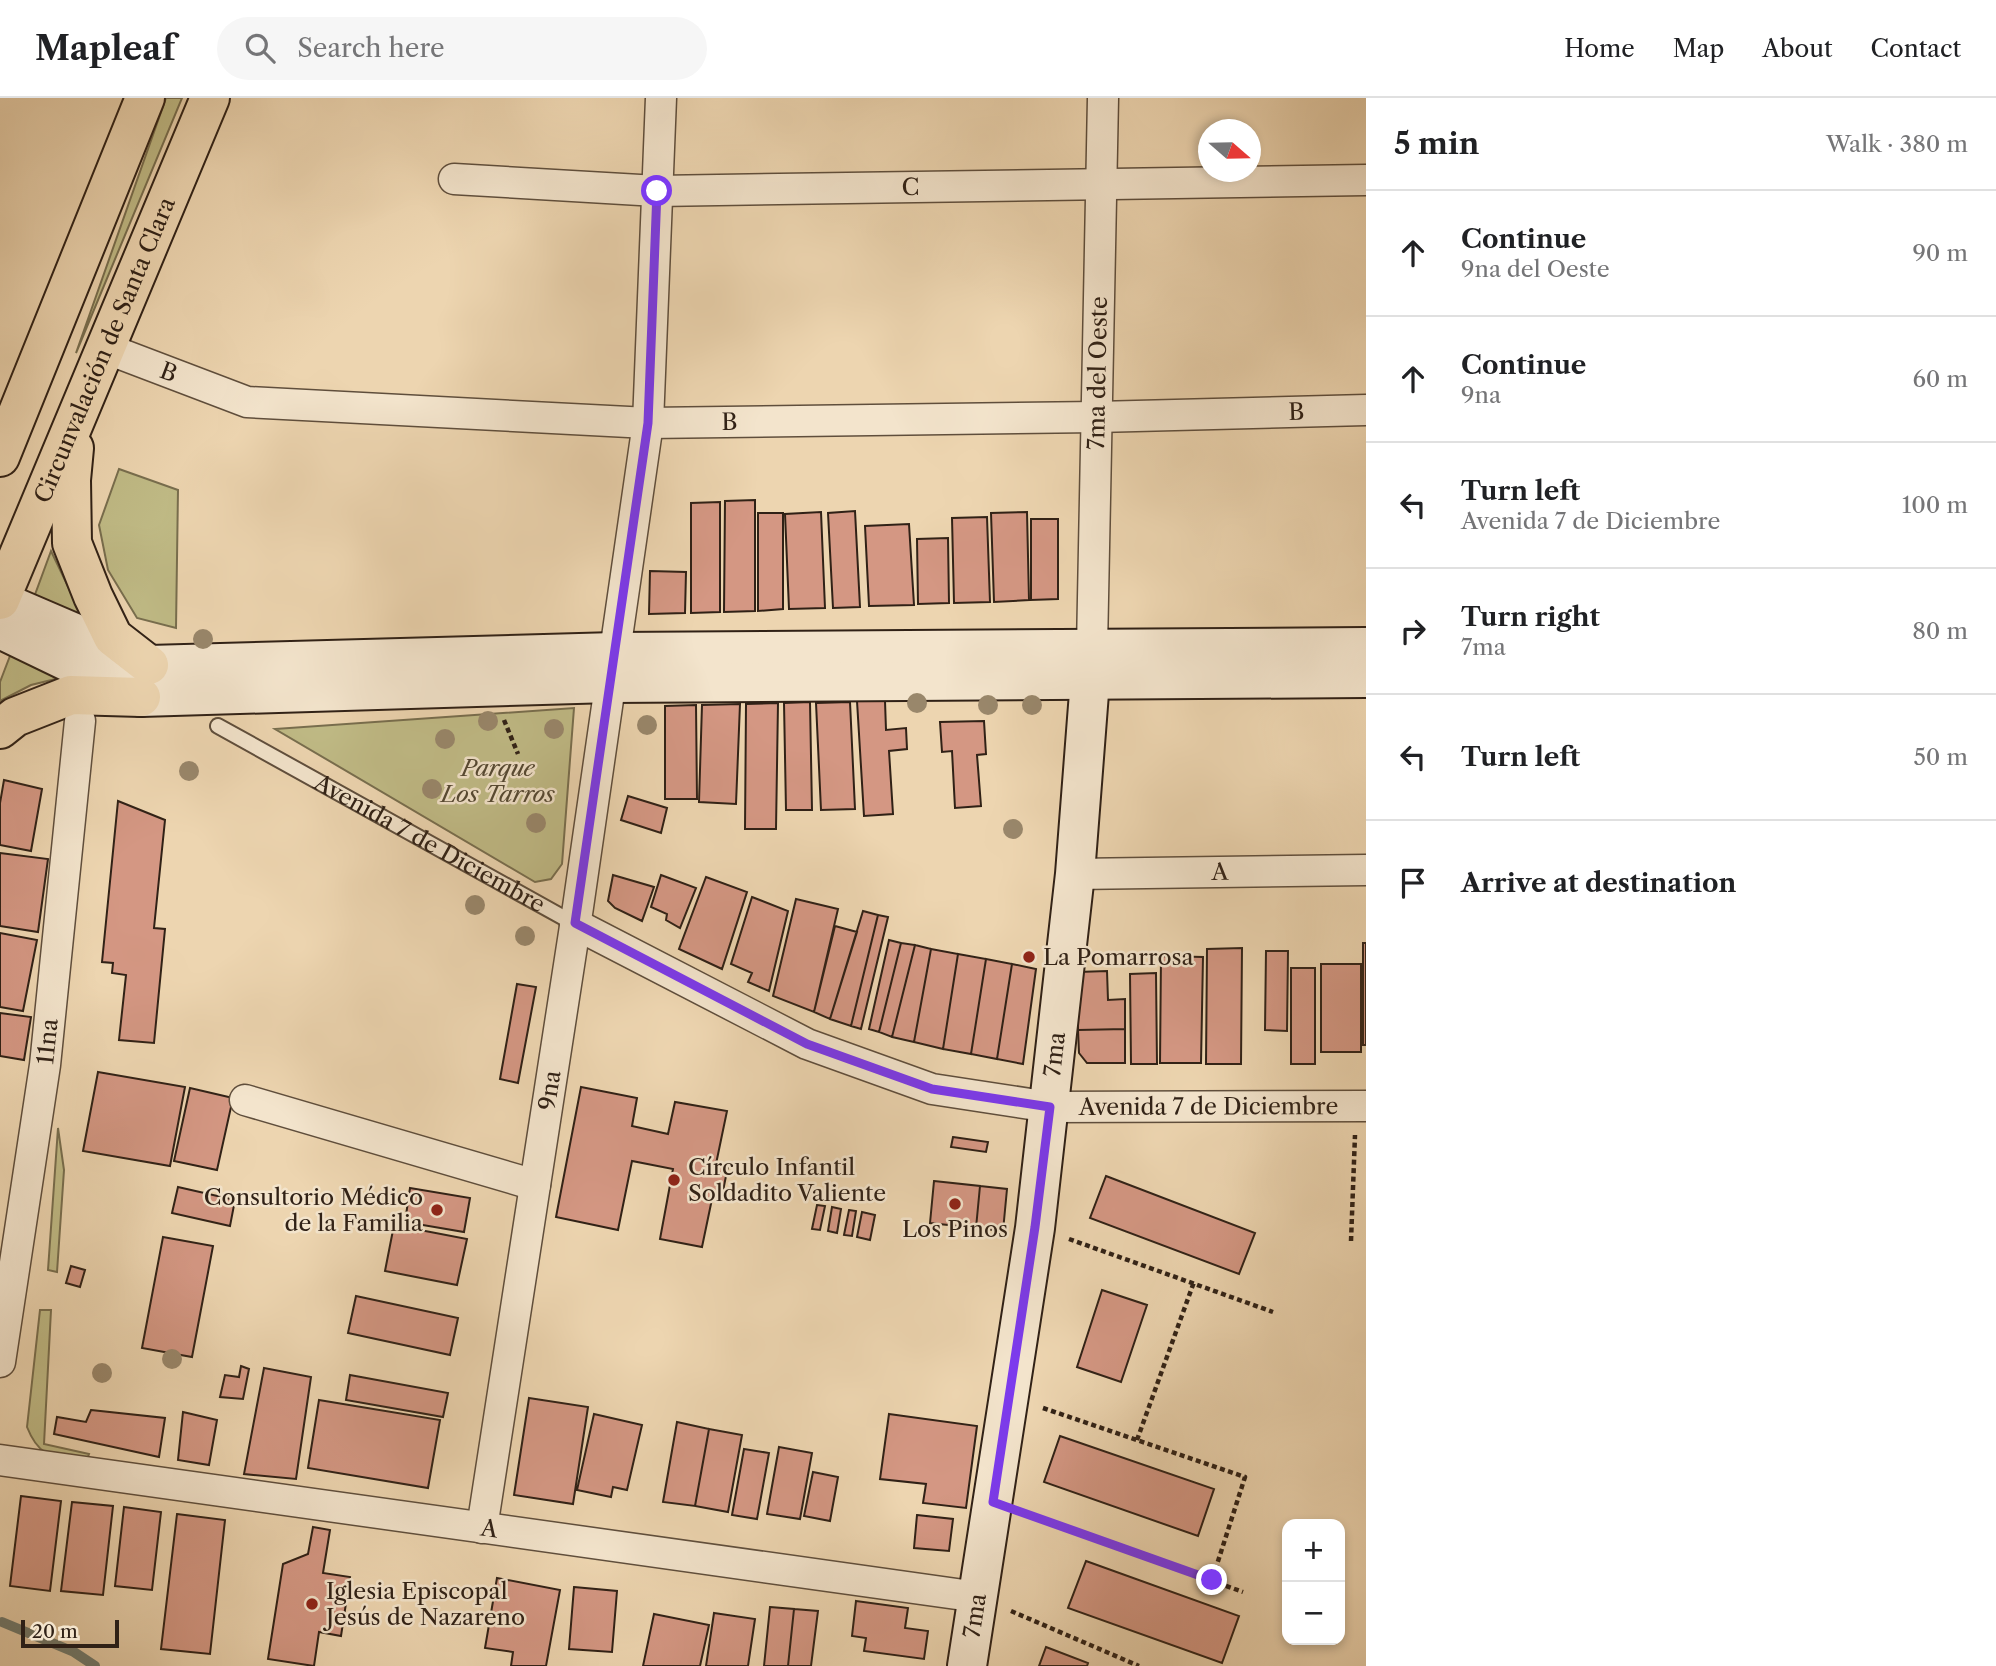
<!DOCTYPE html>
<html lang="en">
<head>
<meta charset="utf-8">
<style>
  body { margin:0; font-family:"Libre Caslon Text",serif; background:#f6f6f6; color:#202124 }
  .controls { position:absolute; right:21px; bottom:21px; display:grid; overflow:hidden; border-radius:14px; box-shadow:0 4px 10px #0003 }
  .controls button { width:63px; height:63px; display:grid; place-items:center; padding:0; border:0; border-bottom:2px solid #e0e0e0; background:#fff; color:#202124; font:35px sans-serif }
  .compass { position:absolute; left:1198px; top:21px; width:63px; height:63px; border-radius:50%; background:#fff; box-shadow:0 4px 10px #0003; rotate:110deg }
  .scale { position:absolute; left:21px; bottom:18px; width:98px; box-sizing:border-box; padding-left:7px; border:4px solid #302116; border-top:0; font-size:19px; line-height:24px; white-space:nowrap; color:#302116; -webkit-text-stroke:5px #f3e4cc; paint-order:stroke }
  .stop { position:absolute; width:21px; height:21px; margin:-16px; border:5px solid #7c3aed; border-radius:50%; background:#fff }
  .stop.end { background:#7c3aed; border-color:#fff; box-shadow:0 2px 7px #0008 }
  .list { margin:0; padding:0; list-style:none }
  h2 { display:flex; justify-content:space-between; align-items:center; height:91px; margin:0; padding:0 28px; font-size:30px }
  h2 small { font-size:23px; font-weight:400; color:#757577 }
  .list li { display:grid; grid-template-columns:46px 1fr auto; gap:21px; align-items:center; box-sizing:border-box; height:126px; padding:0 28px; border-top:2px solid #e0e0e0 }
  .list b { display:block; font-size:26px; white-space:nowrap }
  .list p { margin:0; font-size:23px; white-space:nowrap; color:#757577 }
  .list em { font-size:23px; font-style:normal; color:#757577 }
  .icon { flex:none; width:38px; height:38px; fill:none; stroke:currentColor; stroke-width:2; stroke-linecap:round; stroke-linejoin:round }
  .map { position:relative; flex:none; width:1366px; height:1568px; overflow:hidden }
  header { display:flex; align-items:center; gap:42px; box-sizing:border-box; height:98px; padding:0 35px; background:#fff; border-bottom:2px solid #e0e0e0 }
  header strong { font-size:33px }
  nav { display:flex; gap:38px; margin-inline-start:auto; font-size:24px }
  .search { width:490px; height:63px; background:#f6f6f6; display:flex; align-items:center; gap:18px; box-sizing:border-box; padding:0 24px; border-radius:38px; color:#757577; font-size:26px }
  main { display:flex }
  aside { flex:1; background:#fff }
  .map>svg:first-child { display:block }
</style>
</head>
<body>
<header>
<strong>Mapleaf</strong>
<div class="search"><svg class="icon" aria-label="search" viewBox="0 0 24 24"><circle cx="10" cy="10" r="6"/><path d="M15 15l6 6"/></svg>Search here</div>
<nav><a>Home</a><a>Map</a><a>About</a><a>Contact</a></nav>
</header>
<main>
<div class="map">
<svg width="1366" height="1568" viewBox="0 0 1366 1568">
  <rect width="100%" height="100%" fill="#edd5b0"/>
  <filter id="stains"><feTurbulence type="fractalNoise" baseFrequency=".00286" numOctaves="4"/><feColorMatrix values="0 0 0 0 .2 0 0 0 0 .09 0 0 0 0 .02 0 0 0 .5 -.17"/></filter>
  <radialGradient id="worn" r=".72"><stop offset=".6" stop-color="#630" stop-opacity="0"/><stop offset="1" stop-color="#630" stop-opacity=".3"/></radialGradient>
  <!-- green -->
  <path fill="#c0bb86" stroke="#786e4e" stroke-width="2" d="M166,0h16l-106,255z
    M119,371l59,21 -2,138 -39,-10 -29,-48 -9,-45z
    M51,453l35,73 -53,-24z
    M13,550l59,27 -41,10 -31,16v-19z
    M574,610l-12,156 -11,15 -16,3 -260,-153z
    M58,1030l6,42 -7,102 -9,-2z
    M40,1212h11l-7,134 45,10 -3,8c-31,-6 -46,-2 -59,-35z"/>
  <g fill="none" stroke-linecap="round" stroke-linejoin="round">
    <!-- stream -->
    <path stroke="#6f7c72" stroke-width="10" d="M2,1524l72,30 21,14"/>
  </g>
  <!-- building -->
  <path fill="#d49783" stroke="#302116" stroke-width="2" d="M755,402v111l-31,1 1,-111z
    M720,404v110l-29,1v-110z
    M855,413l5,96 -27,1 -5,-95z
    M821,414l4,96 -36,1 -4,-95z
    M1027,414l2,88 -35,2 -3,-89z
    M758,415h25v96l-25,2z
    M987,419l3,85 -36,1 -2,-85z
    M1031,421h27v80l-27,1z
    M909,426l5,81 -45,1 -4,-80z
    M948,440l1,65 -31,1 -1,-65z
    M650,473l36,1 -1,41 -36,1z
    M857,603h28l1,29 20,-2 1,21 -18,2 4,63 -29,2z
    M810,604l2,108h-26l-2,-107z
    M850,604l5,107 -34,1 -5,-107z
    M778,605l-2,126h-31l1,-125z
    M740,606l-4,100 -37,-2 3,-97z
    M696,607l1,94h-32v-93z
    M984,623l2,33 -9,1 4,51 -26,2 -3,-57 -10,1 -2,-30z
    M4,682l38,9 -11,62 -31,-6v-42z
    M628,698l39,12 -6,25 -40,-13z
    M118,703l47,19 -11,108 11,1 -11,114 -35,-3 7,-65 -14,-2 1,-10 -11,-1z
    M0,755l48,6 -10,73 -38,-6z
    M613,777l41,12 -12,34 -27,-13 -7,-7z
    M661,777l35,13 -16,40 -14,-8 1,-6 -16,-7z
    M706,779l41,15 -25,77 -43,-20z
    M752,799l36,14 -19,80 -21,-9 4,-9 -21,-9z
    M796,801l42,10 -24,103 -41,-16z
    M863,813l15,4 -27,111 -21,-7z
    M878,817l10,2 -27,112 -10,-3z
    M835,828l22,6 -27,87 -16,-7z
    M0,835l37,7 -14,71 -23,-4z
    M889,842l12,3 -22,89 -10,-3z
    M901,845l14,2 -23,92 -13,-5z
    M1363,845h3v102h-3z
    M915,847l16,4 -17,93 -22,-5z
    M1242,850l-1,116h-35l1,-115z
    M931,851l27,5 -15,95 -29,-7z
    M1266,853h22l-1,80 -22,-1z
    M958,856l28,5 -15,95 -28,-5z
    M1161,858l42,1 -2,106h-41z
    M986,861l26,5 -15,95 -26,-5z
    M1012,866l24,5 -13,95 -26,-5z
    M1321,866h40v88h-40z
    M1291,870h24v96h-24z
    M1107,873l1,29 17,-1v30l-47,1v-58z
    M1156,875l1,91h-26l-1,-90z
    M517,886l19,3 -18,96 -18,-4z
    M0,915l31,4 -7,43 -24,-4z
    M1125,931v34h-38l-8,-10 -1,-23z
    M98,974l87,15 -15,79 -87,-15z
    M581,989l56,11 -5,28 36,8 7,-32 52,9 -11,53 12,2 -7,35 -9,-2 -10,48 -42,-8 13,-70 -41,-8 -14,69 -62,-13z
    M190,990l43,10 -16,72 -43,-9z
    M953,1039l35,5 -2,10 -35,-5z
    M1106,1078l149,57 -16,41 -149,-56z
    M934,1083l46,5 -4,42 -46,-5z
    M980,1088l27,3 -4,42 -27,-3z
    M178,1089l57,13 -5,26 -58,-13z
    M410,1090l60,10 -6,34 -59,-10z
    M817,1107l8,1 -5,24 -8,-1z
    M832,1109l9,2 -4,24 -9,-2z
    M849,1112l7,1 -4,25 -8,-1z
    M862,1114l13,3 -5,25 -13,-3z
    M394,1127l73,14 -10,46 -72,-14z
    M163,1139l50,9 -21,111 -50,-9z
    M71,1168l14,4 -5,17 -14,-4z
    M1102,1192l45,15 -26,77 -44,-15z
    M356,1198l102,22 -8,37 -102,-22z
    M241,1268l8,3 -6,30 -23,-2 5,-22 14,2z
    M264,1270l47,9 -15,102 -52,-5z
    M350,1277l98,18 -5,24 -97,-17z
    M529,1300l59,9 -15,97 -59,-9z
    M319,1302l121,20 -12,68 -120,-20z
    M91,1312l74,8 -6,39 -105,-23 3,-17 29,5z
    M183,1314l34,8 -8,45 -31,-5z
    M594,1316l48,11 -15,65 -14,-3 -2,10 -34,-7z
    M889,1316l88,12 -11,82 -43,-5 3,-19 -46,-5z
    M677,1324l32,7 -14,77 -32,-4z
    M709,1331l33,6 -14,77 -33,-6z
    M1060,1338l154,53 -16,47 -154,-54z
    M779,1349l33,6 -12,66 -33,-5z
    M744,1351l25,4 -12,66 -25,-4z
    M813,1374l25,5 -8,44 -26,-5z
    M21,1398l40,5 -11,90 -40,-5z
    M72,1404l41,4 -10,89 -42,-4z
    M124,1409l37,5 -9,78 -37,-4z
    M177,1416l48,6 -15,134 -49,-5z
    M917,1417l36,4 -4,32 -35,-3z
    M313,1429l17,3 -7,43 27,4 -9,59 -22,-4 -5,34 -46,-7 15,-95 25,-10z
    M1086,1463l153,55 -17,47 -154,-55z
    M497,1480l63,12 -14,76h-35l2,-14 -28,-4z
    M574,1489l43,4 -5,61 -43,-3z
    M856,1503l52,7 -3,20 23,3 -4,28 -60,-8 2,-13 -14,-2z
    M770,1509l24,2 -6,57h-24z
    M794,1511l24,2 -7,55h-23z
    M714,1515l41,6 -7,47h-42z
    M654,1516l55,11 -9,41h-57z
    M1046,1549l42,16 -1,3h-48z"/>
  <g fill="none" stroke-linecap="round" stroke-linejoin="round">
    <defs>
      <g id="lane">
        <path id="s1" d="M218,628l357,198"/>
      </g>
      <g id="street">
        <path id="s2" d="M454,81l203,12 709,-11"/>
        <path id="s3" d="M105,250l142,54 401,21 449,-6 269,-7"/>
        <path id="s4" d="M1092,550l11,-550"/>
        <path id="s5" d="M1075,776l291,-4"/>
        <path id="s6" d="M575,826l232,120 125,45 118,18 316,-1"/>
        <path d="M245,1002l290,85"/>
        <path id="s7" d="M0,1264l45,-297 35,-344"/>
        <path id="s8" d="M0,1362l978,137"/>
        <path id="s9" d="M482,1430l96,-621 70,-484 13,-325"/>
      </g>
      <g id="secondary">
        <path d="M0,503l149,64 466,-13 751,-5"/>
        <path d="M0,531l141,68 470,-14 755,-5"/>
        <path id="s10" d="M967,1568l68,-438 40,-354 17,-220"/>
      </g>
      <g id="highway">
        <path d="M74,350l-3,32 1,63 21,53 20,41 36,28"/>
        <path d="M0,359l145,-359"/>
        <path id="s11" d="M0,502l210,-502"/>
        <path d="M0,631l15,-12 56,-22 70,2"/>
      </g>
    </defs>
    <!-- lane casing -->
    <use href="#lane" stroke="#5f4e3c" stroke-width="18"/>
    <!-- street casing -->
    <use href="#street" stroke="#5f4e3c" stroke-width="33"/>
    <!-- secondary casing -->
    <use href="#secondary" stroke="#302116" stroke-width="42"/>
    <!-- highway casing -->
    <use href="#highway" stroke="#302116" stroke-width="42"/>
    <!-- path -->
    <path stroke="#302116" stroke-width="4.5" stroke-dasharray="5 3.5" stroke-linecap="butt" d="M504,622l14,34
      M1069,1141l204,73
      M1351,1143l4,-106
      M1043,1310l202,69 -33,103
      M1137,1342l57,-158
      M1026,1416l217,78
      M1011,1513l128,55"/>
    <!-- lane -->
    <use href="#lane" stroke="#f3e4cc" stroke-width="14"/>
    <!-- street -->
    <use href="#street" stroke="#f3e4cc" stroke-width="30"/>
    <!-- secondary -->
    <use href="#secondary" stroke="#f3e4cc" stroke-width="38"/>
    <!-- highway -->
    <use href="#highway" stroke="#edd5b0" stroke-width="38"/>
  </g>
  <!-- trees -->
  <g fill="#99876b">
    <circle cx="203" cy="541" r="10"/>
    <circle cx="917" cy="605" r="10"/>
    <circle cx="988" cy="607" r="10"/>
    <circle cx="1032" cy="607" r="10"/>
    <circle cx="488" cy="623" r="10"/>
    <circle cx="647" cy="627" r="10"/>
    <circle cx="554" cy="631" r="10"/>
    <circle cx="445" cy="641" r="10"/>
    <circle cx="189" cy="673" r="10"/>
    <circle cx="432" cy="691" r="10"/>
    <circle cx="536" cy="725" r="10"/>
    <circle cx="1013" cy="731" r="10"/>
    <circle cx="475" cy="807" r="10"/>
    <circle cx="525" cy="838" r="10"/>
    <circle cx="172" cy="1261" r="10"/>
    <circle cx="102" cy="1275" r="10"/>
  </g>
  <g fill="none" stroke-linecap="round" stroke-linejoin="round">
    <!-- route -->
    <path stroke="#7c3aed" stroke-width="9" d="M657,93l-9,232 -73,500 232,121 125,45 118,18 -15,120 -42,275 219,78"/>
  </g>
  <!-- markers -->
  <g fill="#8f2418" stroke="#f3e4cc" stroke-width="2.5">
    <circle cx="1029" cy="859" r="7"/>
    <circle cx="674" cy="1082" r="7"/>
    <circle cx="955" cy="1106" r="7"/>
    <circle cx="437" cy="1112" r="7"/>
    <circle cx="312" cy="1506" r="7"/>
  </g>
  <g text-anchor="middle" stroke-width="5" stroke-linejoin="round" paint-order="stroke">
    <!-- street labels -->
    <g font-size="23" fill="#302116" stroke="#f3e4cc">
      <text dy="8" stroke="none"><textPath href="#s2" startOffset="457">C</textPath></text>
      <text dy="8" stroke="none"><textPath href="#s11" startOffset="271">Circunvalación de Santa Clara</textPath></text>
      <text dy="8" stroke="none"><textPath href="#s3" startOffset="68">B</textPath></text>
      <text dy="8" stroke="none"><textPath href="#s4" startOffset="275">7ma del Oeste</textPath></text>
      <text dy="8" stroke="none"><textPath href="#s3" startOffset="1202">B</textPath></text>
      <text dy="8" stroke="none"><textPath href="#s3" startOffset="635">B</textPath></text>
      <text dy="8" stroke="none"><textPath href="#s1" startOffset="242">Avenida 7 de Diciembre</textPath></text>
      <text dy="8" stroke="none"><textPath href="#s5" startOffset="145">A</textPath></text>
      <text dy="8" stroke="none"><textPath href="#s7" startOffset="324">11na</textPath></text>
      <text dy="8" stroke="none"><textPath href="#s10" startOffset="618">7ma</textPath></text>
      <text dy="8" stroke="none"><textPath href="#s9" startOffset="443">9na</textPath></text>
      <text dy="8" stroke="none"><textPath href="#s6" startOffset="672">Avenida 7 de Diciembre</textPath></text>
      <text dy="8" stroke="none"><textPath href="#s8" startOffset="494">A</textPath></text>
      <text dy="8" stroke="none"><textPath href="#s10" startOffset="51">7ma</textPath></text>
    </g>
    <!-- park labels -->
    <g font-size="23" font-style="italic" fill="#544832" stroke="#f3e4cc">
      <text x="498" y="678">Parque<tspan x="498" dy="26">Los Tarros</tspan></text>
    </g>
    <!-- poi labels -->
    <g font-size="23" fill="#302116" stroke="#f3e4cc" text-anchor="start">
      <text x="1043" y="867">La Pomarrosa</text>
      <text x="688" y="1077">Círculo Infantil<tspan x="688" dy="26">Soldadito Valiente</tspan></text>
      <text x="423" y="1107" text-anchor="end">Consultorio Médico<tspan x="423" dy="26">de la Familia</tspan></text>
      <text x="955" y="1139" text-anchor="middle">Los Pinos</text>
      <text x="326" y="1501">Iglesia Episcopal<tspan x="326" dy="26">Jesús de Nazareno</tspan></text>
    </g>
  </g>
  <rect width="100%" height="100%" filter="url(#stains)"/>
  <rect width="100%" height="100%" fill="url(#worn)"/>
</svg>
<div class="controls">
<button>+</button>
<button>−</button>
</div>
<svg class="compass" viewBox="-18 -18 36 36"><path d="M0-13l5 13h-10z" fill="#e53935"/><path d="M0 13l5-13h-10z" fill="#757577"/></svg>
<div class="scale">20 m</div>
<div class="stop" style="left:657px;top:93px"></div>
<div class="stop end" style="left:1212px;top:1482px"></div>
</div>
<aside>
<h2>5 min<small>Walk · 380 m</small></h2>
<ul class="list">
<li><svg class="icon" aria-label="ahead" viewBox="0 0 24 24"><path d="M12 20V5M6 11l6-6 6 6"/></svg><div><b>Continue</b><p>9na del Oeste</p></div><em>90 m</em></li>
<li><svg class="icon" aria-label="ahead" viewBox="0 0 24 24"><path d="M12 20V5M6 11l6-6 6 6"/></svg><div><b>Continue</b><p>9na</p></div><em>60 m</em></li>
<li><svg class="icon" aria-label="left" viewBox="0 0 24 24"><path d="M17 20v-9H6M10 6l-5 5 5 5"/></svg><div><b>Turn left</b><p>Avenida 7 de Diciembre</p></div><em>100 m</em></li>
<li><svg class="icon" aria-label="right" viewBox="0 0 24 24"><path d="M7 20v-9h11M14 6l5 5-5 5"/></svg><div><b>Turn right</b><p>7ma</p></div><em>80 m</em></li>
<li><svg class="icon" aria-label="left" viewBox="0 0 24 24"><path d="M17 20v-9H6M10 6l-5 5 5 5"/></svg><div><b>Turn left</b></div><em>50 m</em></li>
<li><svg class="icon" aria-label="arrive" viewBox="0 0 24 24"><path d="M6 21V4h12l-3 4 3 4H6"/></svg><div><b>Arrive at destination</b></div></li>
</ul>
</aside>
</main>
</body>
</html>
